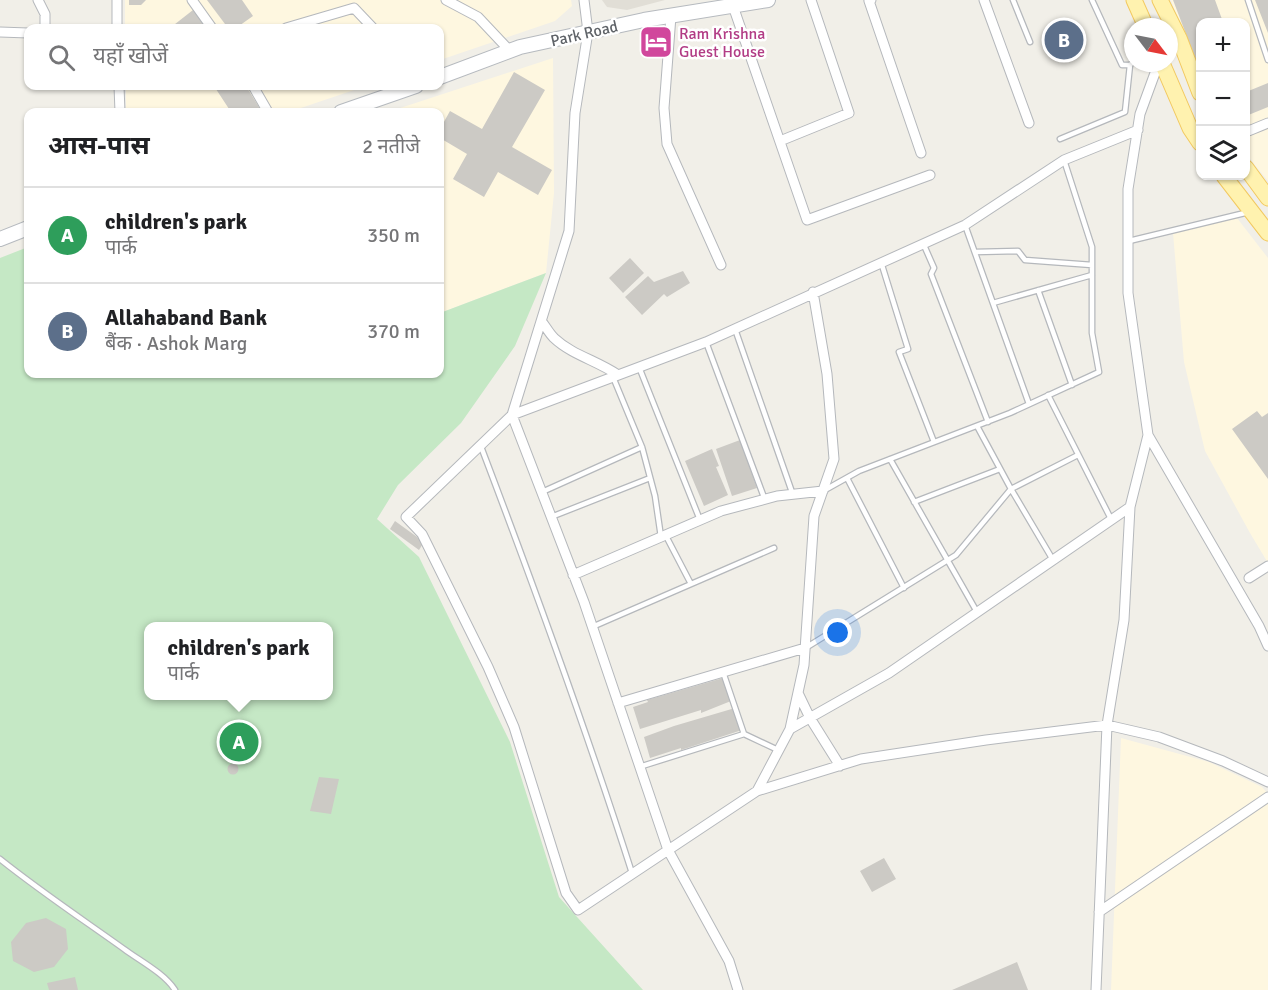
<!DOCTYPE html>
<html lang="hi">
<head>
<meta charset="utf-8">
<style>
  body { margin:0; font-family:Signika,"Noto Sans Devanagari",sans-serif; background:#f6f6f6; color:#202124 }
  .controls { position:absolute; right:18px; top:18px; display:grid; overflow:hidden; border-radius:12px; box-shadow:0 2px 4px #0004 }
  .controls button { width:54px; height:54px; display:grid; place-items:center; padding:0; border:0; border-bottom:2px solid #e0e0e0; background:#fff; color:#202124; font:30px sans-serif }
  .compass { position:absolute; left:1124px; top:18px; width:54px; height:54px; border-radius:50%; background:#fff; box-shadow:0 2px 4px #0004; rotate:122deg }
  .you { position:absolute; left:838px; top:633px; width:21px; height:21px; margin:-15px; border:4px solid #fff; border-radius:50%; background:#1a73e8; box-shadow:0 0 0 9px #1a73e833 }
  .badge { display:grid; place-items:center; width:39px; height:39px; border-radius:50%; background:#ea4335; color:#fff; font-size:20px; font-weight:700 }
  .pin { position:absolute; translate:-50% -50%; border:3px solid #fff; box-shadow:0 2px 6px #0006 }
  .popup { position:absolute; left:144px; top:622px; width:189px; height:78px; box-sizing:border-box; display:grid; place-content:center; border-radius:12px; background:#fff; filter:drop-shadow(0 2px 4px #0005); font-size:20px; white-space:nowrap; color:#757577 }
  .popup b { font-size:22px; color:#202124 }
  .popup::after { content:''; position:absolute; left:50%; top:100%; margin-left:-12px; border:12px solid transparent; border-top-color:#fff }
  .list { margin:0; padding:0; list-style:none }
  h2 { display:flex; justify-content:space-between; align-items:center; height:78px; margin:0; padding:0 24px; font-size:26px }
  h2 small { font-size:20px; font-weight:400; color:#757577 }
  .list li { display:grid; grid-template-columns:39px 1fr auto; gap:18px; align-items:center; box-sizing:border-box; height:96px; padding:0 24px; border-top:2px solid #e0e0e0 }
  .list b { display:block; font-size:22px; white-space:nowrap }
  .list p { margin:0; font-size:20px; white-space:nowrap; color:#757577 }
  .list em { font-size:20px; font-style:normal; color:#757577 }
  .icon { flex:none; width:33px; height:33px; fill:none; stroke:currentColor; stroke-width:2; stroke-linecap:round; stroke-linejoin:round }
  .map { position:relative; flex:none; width:1268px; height:990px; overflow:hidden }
  .search { position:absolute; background:#fff; box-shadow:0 2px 4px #0004; left:24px; top:24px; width:420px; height:66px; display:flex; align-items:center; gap:15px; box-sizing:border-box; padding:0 21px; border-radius:12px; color:#757577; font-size:22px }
  .panel { position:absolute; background:#fff; box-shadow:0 2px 4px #0004; left:24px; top:108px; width:420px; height:270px; border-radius:12px }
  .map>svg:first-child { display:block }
</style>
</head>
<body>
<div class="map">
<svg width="1268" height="990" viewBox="0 0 1268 990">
  <rect width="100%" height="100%" fill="#f1efe8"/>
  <!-- commercial -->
  <path fill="#fef7e0" d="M125,0h446l1,6 -17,15 -115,39v-32h-315z
    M1171,0h97v181l-22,-27v-132h-46v57z
    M553,58l1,135 -8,80 -106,40v-201h-52z
    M126,86h240l-77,26h-163z
    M1237,218l31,40v305l-18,-30 -45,-82 -21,-89 -11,-129z
    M1121,738l88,24 53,25 6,7v196h-157z"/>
  <!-- education -->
  <path fill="#e1ded6" d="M602,0h63l-38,10 -20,-3z"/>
  <!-- green -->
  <path fill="#c5e8c5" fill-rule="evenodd" d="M28,247v127h412v-61l106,-40 -31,73 -54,77 -63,62 -21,34 42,38 91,185 49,155 84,93h-643v-732zM149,626h180v70h-180z"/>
  <!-- building -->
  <path fill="#cccac5" d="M129,0h17l-5,5h-12z
    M207,0h35l11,16 -17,12h-8z
    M1173,0h42l8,22h-23v49z
    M1255,0h13v33z
    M193,10l15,18h-38z
    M514,72l31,18 -33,57 40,23 -14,25 -40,-23 -14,25 -31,-18 14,-25 -27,-16v-9l10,-18 32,18z
    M1268,83v24l-22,9v-24z
    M214,86h32l16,26h-31z
    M630,258l14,15 -21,20 -14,-15z
    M683,271l7,12 -23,14 -3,-3 -22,21 -17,-18 23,-21 6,6z
    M1257,411l5,6 6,-4v66l-36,-50z
    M740,440l17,48 -25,8 -16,-47z
    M712,449l7,17 -3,1 12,28 -24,11 -19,-45z
    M395,521l29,21 -5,8 -29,-21z
    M723,678l8,23 -30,12v-3l-61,19 -7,-22 15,-5 -1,-2z
    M735,708l7,22 -61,20v-2l-31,10 -6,-21 30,-11z
    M227.5 769a5.5 5.5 0 1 1 11 0a5.5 5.5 0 1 1-11 0Z
    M319,777l20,2 -8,35 -21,-3z
    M884,858l12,21 -24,13 -12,-21z
    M46,918l20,11 2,20 -14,18 -20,5 -21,-11 -2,-19 15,-19z
    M1017,962l11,28h-76z
    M75,977l3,13h-29l-2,-7z"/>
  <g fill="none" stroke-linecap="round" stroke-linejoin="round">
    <defs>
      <path id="lane" d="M1013,0l17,42
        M1092,0l30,65h8l3,-3
        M1248,0l20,60
        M1060,139l65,-27 5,-47
        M965,225l64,179
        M1129,241l120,-29
        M923,243l11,25 -3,6 57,148
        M975,252l43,-1 7,9 67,5
        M881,262l27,87 -9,3 35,90
        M1038,290l34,95
        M993,303l99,-28
        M735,329l58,166
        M706,342l59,158
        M639,367l61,153
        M613,377l29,70 13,49 6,41
        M1048,395l63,124
        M977,426l34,63 42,71
        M480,444c54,142 106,285 152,429
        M890,459l87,153
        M847,478l57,110
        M825,490l34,-19 151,-58 89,-41 -7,-39v-86l-28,-87
        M542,492l100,-45
        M914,502l86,-33
        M551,517l99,-39
        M666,536l25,48
        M592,627l182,-79
        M807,647l149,-92 55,-66 67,-34
        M723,672l21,62 34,16
        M639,767l105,-33
        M0,859c40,32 82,60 124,90 16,12 40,24 51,41"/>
      <path id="street" d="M38,0l7,14v14
        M117,0v28
        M192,0l20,28
        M446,0l32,17 32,34
        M584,0l4,32 -13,81 -6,118 -57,184 -106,102 16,17 66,133 26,60 52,166 12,17 179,-119 104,-32 125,-19 121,-15 52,12 64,24 45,21
        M871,0l-2,1 52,152
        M984,0l45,123
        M733,6l74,214 123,-45
        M671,16l-7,92 3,36 54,121
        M286,28l68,-20 19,20
        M0,32l28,1
        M119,86l1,26
        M253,86l15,26
        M1246,132l22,-9
        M780,141l69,-28 -38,-113
        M542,322c4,5 7,11 12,16 18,17 44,23 64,37
        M1148,435l111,191 9,20
        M573,575l148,-64 56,-15 46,-5
        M1249,578l19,-12
        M798,693l12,25 30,48
        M618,703l187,-55
        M790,729l99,-56 241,-166
        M757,791l33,-62 14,-64 10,-149 20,-57 -7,-85 -14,-82
        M1099,912l169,-115
        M738,990l-9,-29 -61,-111 -84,-248 -72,-187 194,-73 259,-117 99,-65 74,-30
        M1096,990l11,-265 17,-105 6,-113 18,-72 -20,-142v-104l12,-75 15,-41 8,-8"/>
      <path id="secondary" d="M440,77l80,-30 124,-27 124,-20
        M341,112l75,-26
        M0,239l28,-11"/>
      <path id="primary" d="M1134,0l12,27
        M1160,0l19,38 21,55
        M1162,63l28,65 10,15
        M1246,168l22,30
        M1224,176l44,57"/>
    </defs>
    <!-- lane casing -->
    <use href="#lane" stroke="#b5b8bc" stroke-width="7"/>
    <!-- street casing -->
    <use href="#street" stroke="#b5b8bc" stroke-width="11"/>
    <!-- secondary casing -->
    <use href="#secondary" stroke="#b6babf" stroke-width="16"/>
    <!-- primary casing -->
    <use href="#primary" stroke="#f2c960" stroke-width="17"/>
    <!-- lane -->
    <use href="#lane" stroke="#fff" stroke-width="4.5"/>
    <!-- street -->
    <use href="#street" stroke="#fff" stroke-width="9"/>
    <!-- secondary -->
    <use href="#secondary" stroke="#fff" stroke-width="14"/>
    <!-- primary -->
    <use href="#primary" stroke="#fff2af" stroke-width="15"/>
  </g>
  <!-- icons -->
  <defs>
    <symbol id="hotel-square" viewBox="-11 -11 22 22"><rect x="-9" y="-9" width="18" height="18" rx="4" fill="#d1479c" stroke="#fff"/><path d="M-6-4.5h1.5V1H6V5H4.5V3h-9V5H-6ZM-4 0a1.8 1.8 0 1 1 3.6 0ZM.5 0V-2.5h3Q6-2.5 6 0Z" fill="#fff"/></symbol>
  </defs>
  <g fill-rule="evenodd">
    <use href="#hotel-square" x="637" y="23" width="38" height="38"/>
  </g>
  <g text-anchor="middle" stroke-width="5" stroke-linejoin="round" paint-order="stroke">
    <!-- street labels -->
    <g font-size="16" fill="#5f6368" stroke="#fff">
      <text transform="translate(584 33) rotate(-13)" y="6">Park Road</text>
    </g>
    <!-- hotel labels -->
    <g font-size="16" fill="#b23c85" stroke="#fff" text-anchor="start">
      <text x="679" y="39">Ram Krishna<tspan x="679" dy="18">Guest House</tspan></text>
    </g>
  </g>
</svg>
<div class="controls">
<button>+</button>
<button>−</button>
<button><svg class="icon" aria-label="layers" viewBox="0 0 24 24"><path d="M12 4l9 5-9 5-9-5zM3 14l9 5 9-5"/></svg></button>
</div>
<svg class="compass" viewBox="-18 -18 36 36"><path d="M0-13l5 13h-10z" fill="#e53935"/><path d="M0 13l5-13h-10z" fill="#757577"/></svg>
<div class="you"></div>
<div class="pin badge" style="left:239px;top:742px;background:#2e9e5b">A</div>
<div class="popup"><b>children's park</b>पार्क</div>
<div class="pin badge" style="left:1064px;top:40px;background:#5c6f8a">B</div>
<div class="search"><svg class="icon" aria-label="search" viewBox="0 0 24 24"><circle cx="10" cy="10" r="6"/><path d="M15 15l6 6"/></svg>यहाँ खोजें</div>
<section class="panel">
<h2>आस-पास<small>2 नतीजे</small></h2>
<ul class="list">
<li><span class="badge" style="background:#2e9e5b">A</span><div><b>children's park</b><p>पार्क</p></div><em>350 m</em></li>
<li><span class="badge" style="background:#5c6f8a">B</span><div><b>Allahaband Bank</b><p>बैंक · Ashok Marg</p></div><em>370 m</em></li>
</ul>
</section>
</div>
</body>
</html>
